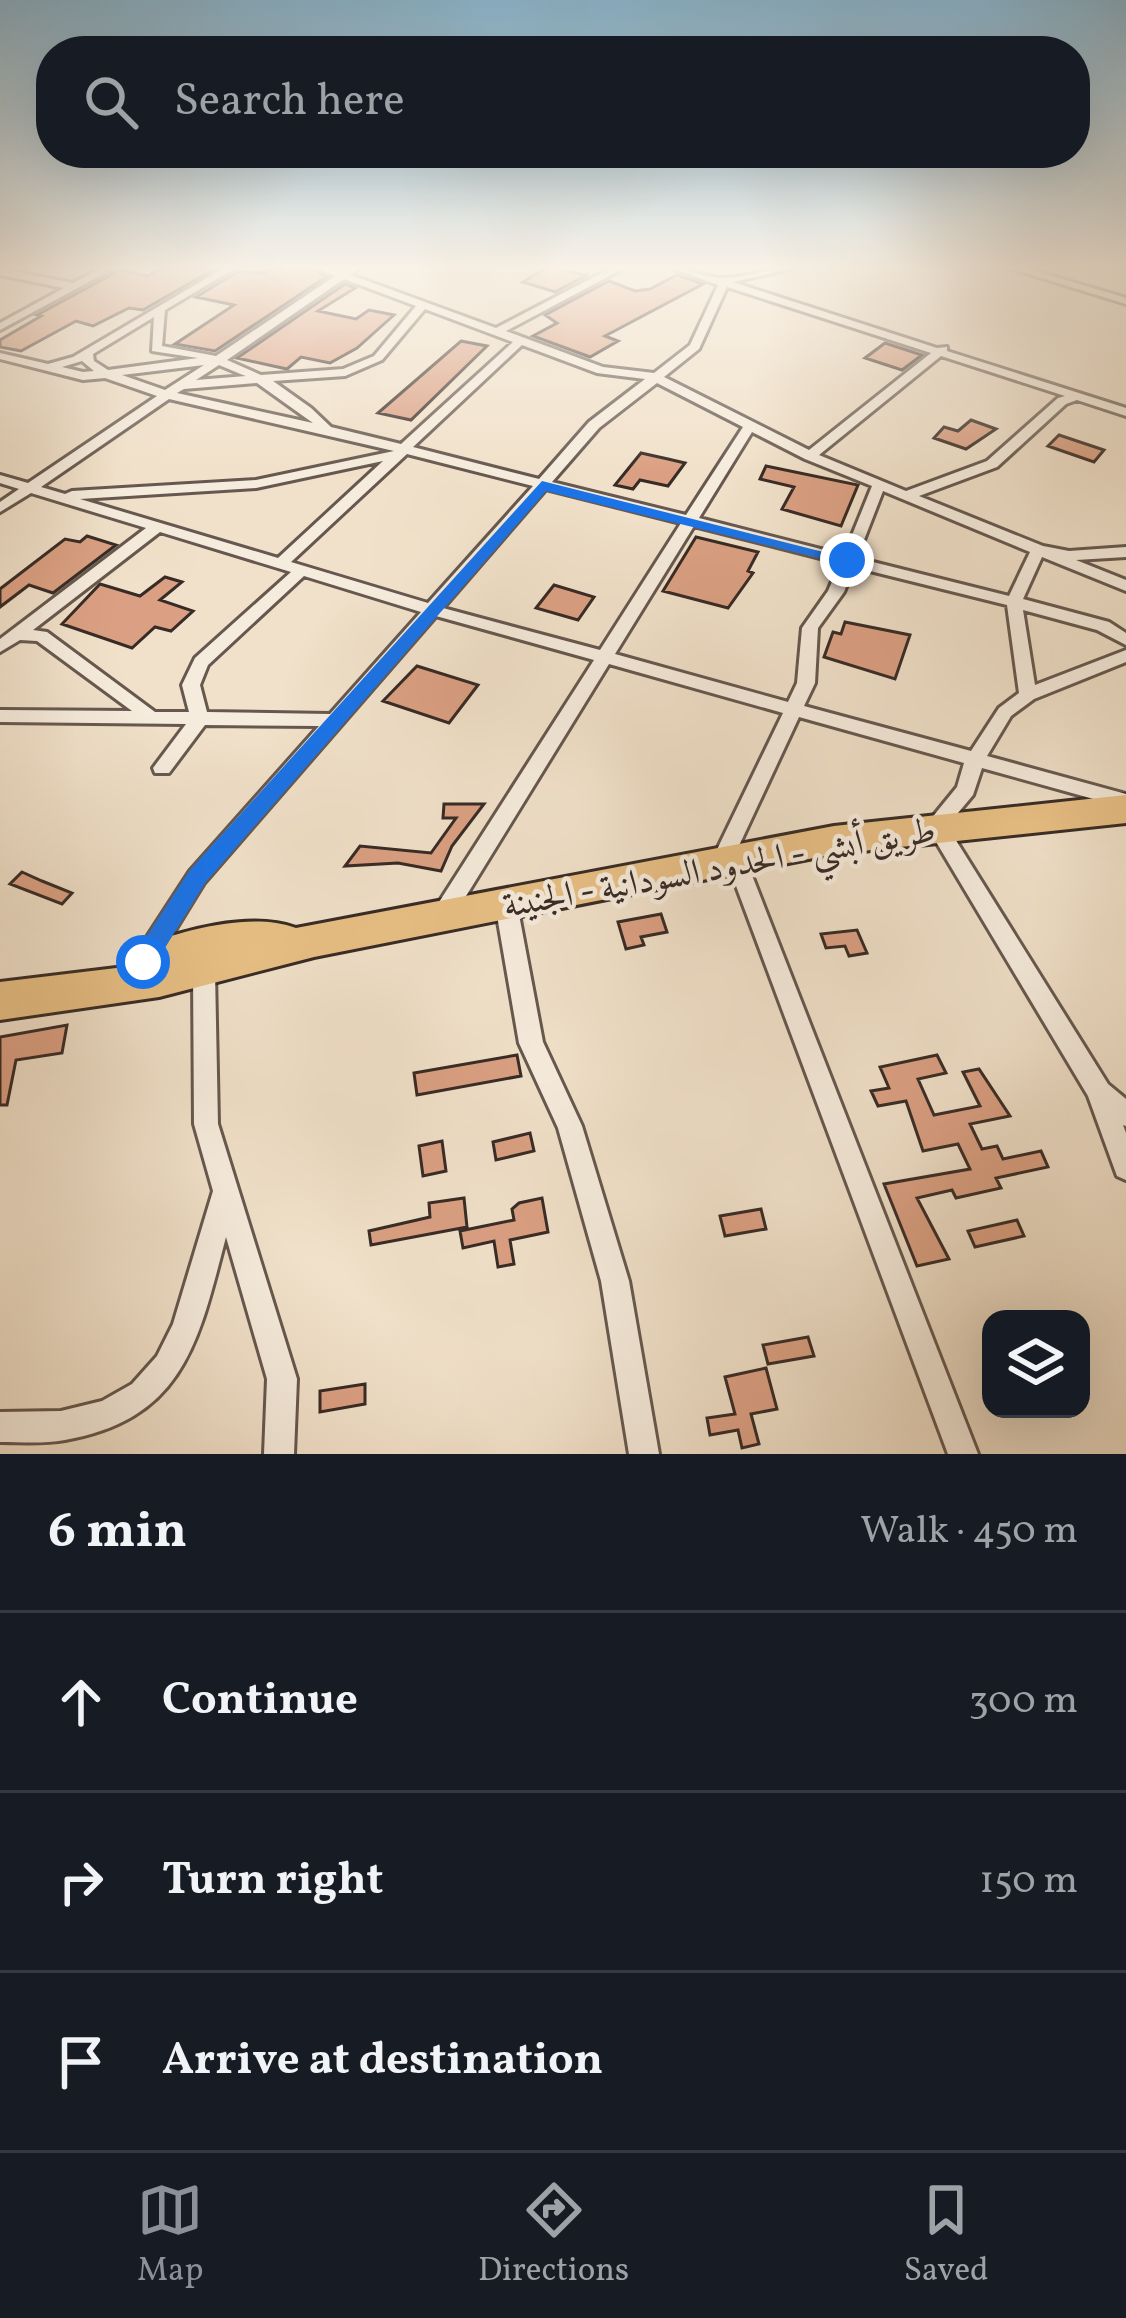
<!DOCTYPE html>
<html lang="en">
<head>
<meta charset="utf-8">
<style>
  body { margin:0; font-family:Vollkorn,Amiri,serif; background:#20242c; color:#f1f3f6 }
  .controls { position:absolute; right:36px; bottom:36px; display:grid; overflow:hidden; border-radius:24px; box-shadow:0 12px 48px #0002 }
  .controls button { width:108px; height:108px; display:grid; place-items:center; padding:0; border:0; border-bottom:3px solid #363941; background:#171b24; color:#f1f3f6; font:60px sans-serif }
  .stop { position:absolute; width:36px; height:36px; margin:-27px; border:9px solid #1a73e8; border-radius:50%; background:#fff }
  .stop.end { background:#1a73e8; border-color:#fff; box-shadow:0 3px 12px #0008 }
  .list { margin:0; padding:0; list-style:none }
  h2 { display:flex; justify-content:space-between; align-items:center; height:156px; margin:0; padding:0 48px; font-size:51px }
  h2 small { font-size:39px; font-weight:400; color:#9ea1a6 }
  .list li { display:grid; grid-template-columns:78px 1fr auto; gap:36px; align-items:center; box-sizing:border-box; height:180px; padding:0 48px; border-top:3px solid #363941 }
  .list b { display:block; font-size:45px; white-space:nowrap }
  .list em { font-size:39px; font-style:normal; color:#9ea1a6 }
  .icon { flex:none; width:66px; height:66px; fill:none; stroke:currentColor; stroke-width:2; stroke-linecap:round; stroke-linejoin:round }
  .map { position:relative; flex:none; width:1126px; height:1454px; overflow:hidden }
  .search { position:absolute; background:#171b24; box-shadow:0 12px 48px #0002; left:36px; right:36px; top:36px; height:132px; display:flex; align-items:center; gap:30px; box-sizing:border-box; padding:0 42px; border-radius:48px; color:#9ea1a6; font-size:45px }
  .sheet { height:696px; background:#171b24 }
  nav { display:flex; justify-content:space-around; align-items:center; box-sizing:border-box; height:168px; border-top:3px solid #363941; background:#171b24; font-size:33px; color:#9ea1a6 }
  nav a { display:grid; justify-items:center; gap:6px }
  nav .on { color:#8c9099 }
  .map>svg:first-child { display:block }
</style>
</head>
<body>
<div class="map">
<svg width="1126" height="1454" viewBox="0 0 1126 1454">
  <rect width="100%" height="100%" fill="#f1e1ca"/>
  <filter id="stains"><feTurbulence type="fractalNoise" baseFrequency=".00167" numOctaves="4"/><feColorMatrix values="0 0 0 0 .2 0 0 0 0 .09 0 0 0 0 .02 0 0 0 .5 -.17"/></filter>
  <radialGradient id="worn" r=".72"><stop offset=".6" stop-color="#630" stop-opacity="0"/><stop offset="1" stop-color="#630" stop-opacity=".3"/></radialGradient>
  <!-- building -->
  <path fill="#dba083" stroke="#372b26" stroke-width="3" d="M166,266l50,2 -73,42 -14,-2 -36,18 -17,-5 -55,30 -21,-4v-7l41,-24 -4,-1 83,-45 28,6z
    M285,266h24l17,11 -111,74 -40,-7 59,-39 -38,-8 43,-26 23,2z
    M549,266l35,9 5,-1 -34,18 -32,-10z
    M677,275l26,9 -98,52 13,5 -28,16 -57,-21 24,-13 -12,-8 64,-34 26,10 15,-2z
    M345,284l10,4 -37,23 38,8 13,-9 25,5 -37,33 -27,15 -29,-6 -14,12 -50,-11z
    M461,341l26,5 -76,74 -33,-7z
    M885,343l37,12 -20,15 -37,-12z
    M971,420l25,9 -30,20 -32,-11 10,-11 14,4z
    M1059,435l45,15 -10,12 -46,-16z
    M641,453l27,6 17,4 -17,23 -28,-6 -7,9 -18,-4z
    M766,466l92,19 -17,41 -59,-17 12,-22 -34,-8z
    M87,536l29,9 -63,48 -24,-8 -29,22v-18l65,-50 15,3z
    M696,537l62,15 -10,19 5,2 -25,35 -65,-17z
    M165,577l17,5 -22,18 33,11 -22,20 -16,-4 -23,21 -70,-24 38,-40 40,12z
    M554,585l40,12 -16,23 -42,-12z
    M845,622l65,13 -15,44 -71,-22 9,-25 8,2z
    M417,666l61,19 -29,38 -66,-22z
    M444,804h40l-32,42 -11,25 -43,-8 -53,3 15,-20 71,7 25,-35h-13z
    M22,872l20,9 30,12 -10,11 -52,-20z
    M661,914l6,18 -26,5 3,8 -18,4 -8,-27z
    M857,930l10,23 -18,3 -4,-10 -19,2 -5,-14z
    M67,1025l-5,28 -46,7 -9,45h-7v-68z
    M517,1055l4,21 -104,19 -3,-22z
    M937,1055l9,18 -28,6 16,36 46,-9 -17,-34 16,-3 31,47 -40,8 12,25 15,-3 6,13 38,-8 7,16 -52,11 5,10 -45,10 -4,-8 -35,8 32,61 -32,7 -33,-82 86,-15 -12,-25 -35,7 -17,-50 -28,5 -7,-15 18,-3 -9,-21z
    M530,1133l4,18 -38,9 -3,-18z
    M442,1141l4,30 -23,5 -4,-30z
    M464,1198l3,29 -96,18 -2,-14 61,-14 -1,-14z
    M542,1198l6,34 -38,8 4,24 -16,3 -4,-26 -31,7 -3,-17 54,-11 -2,-11 7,-6z
    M761,1209l5,20 -41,7 -5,-20z
    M1017,1220l7,16 -49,11 -7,-16z
    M808,1337l6,19 -46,8 -5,-19z
    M766,1368l11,41 -26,5 8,30 -17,4 -4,-18 -28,5 -3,-17 28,-4 -10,-37z
    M365,1384v20l-45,8v-21z"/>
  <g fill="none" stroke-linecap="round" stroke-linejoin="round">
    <defs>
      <path id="minor" d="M105,266h13l-118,64v-7l64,-35 -64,-13v-6l73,14z
        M227,266h12l-74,44 -3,36 54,10 119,-80 -22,-10h15l14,5 8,-5h12l-11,9 145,53 119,-62h13l-122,65 97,36 51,6 36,-28 28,-60 -52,-19c20,0 39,13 58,12 27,-1 52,-12 79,-12l-70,16 204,66 10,-1v4l179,57v8l-49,-16 -11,4 -69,63 -78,29 124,50 26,5 57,-4v10l-50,3 50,20v11l-84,-34 -19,42 86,23 17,11v12l-29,-15 -74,-20 12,75 91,-35v12l-92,37 -23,17 -24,40 139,38v14l-144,-40 -9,27 -26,31 161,258 18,15v27l-3,-1 3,8v47l-9,-4 -29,-80 -162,-271 31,-38 7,-24 -165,-46 -63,135 7,2 3,6 232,594h-30l-219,-587 -8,3 -7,-2 -3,-6 72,-149 -174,-49 -159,258 -8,3 -8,-3 -3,-6 3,-6 160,-250 -158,-44 -232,267 -54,88 -8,3 -8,-3 -3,-7 3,-7 56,-86 129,-145 -114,-1 -36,48h-14l-2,-5 33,-44 -186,-2v-12l132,1 -95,-70 -17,-1 -20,12v-13l146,-111 -115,-35 -31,19v-10l19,-13 -19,-6v-8l28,8 129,-87 -52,-18 -22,2 -83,-21v-6l48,11 25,-7zM344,279l72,27 -42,50 -31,13 -82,6 -34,-15zM727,287l204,66 -122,97 -145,-73 35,-28zM425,309l88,33 -112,102 -70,-17 -20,-19 -38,-27 72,-5 37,-16zM154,317l-2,34 46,7 -90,12 -14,-9 -1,-7zM522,345l75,28 48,6 -56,43 -50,57 -126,-32zM941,356l124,40 -7,2 -71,63 -81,30 -87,-36zM82,361l12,10 -11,1 -21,-5zM204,365l-39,25 -43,-15zM219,365l24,10 3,1 -50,4zM257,383l56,40 -136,-30 7,-4zM657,383l86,44 -57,88 -134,-33 47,-54zM169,399l225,52 -138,29 -184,11 -7,3 -24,-7zM752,432l53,27 67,27 -28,69 -145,-37zM407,454l126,32 -105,117 -137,-41zM383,461l-105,97 -198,-59 176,-11zM546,489l135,34 -81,127 -157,-42zM883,491l147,61 -21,44 -152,-38zM694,526l146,37 -12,28 -26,37 -5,55 -9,19 -173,-48zM160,532l131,40 -96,86 -13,27 7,27h-34l-108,-80 -14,-2zM854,567l153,38 12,88 -20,15 -28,43 -167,-45 11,-23 3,-55 26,-36zM304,576l117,36 -91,102 -123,-2 -7,-27 8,-20z
        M1003,266h16l107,32v6z
        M506,895l7,3 4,6 26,138 39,84 47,155 30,173h-30l-28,-173 -43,-153 -39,-85 -24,-139 4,-6z
        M204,962l8,3 3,7 3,152 79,255 -3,75h-30l3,-75 -41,-142c-27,102 -41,182 -161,203 -21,4 -44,2 -65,2v-30l61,-1 41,-10 30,-17 25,-28 16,-32 40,-133 -19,-67 -1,-152 3,-7z"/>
      <path id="trunk" d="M1126,795v28l-292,31 -520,103 -155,40 -159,23v-38l133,-16 3,-18c45,-17 114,-37 160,-20l538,-102z"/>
    </defs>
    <!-- minor casing -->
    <use href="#minor" stroke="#66584f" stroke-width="6"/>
    <!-- trunk casing -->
    <use href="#trunk" stroke="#372b26" stroke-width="6"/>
    <!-- minor -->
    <use href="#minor" fill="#f6ecdd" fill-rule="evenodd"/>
    <!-- trunk -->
    <use href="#trunk" fill="#e8c085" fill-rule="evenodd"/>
  </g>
  <!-- sky -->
  <linearGradient id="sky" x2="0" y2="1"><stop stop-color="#89b8d4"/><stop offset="0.57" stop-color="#f9f2e7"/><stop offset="1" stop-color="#f9f2e7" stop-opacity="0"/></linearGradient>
  <rect width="1126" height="470" fill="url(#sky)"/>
  <!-- route -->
  <path fill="#1a73e8" d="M542,481l313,79 -8,5 -301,-74 -341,392 -53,86h-17v-15l55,-84z"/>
  <g text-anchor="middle" stroke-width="9" stroke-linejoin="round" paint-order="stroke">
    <!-- street labels -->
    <g font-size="36" fill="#372b26" stroke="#f6ecdd">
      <text transform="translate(719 866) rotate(-10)" y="13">طريق أبشي - الحدود السودانية - الجنينة</text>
    </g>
  </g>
  <rect width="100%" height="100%" filter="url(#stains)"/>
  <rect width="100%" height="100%" fill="url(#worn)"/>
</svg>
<div class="controls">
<button><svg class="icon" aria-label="layers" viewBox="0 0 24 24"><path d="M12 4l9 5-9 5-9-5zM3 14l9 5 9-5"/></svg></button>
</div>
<div class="stop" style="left:143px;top:962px"></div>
<div class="stop end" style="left:847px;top:560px"></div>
<div class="search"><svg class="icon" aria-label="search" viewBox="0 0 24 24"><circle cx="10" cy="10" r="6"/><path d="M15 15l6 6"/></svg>Search here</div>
</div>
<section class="sheet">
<h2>6 min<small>Walk · 450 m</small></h2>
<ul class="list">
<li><svg class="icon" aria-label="ahead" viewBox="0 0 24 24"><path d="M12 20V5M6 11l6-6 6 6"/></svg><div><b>Continue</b></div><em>300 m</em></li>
<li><svg class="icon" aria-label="right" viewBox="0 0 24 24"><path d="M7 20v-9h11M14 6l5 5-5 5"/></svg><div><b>Turn right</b></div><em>150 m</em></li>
<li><svg class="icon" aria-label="arrive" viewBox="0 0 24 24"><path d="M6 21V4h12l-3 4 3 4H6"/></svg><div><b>Arrive at destination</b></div></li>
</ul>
</section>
<nav>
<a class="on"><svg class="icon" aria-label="map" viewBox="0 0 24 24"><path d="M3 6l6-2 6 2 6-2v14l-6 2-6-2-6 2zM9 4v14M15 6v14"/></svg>Map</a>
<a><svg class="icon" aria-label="directions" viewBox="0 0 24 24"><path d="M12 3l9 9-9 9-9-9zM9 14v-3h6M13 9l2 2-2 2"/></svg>Directions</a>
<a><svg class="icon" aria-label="saved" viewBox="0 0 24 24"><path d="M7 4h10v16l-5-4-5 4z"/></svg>Saved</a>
</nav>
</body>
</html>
